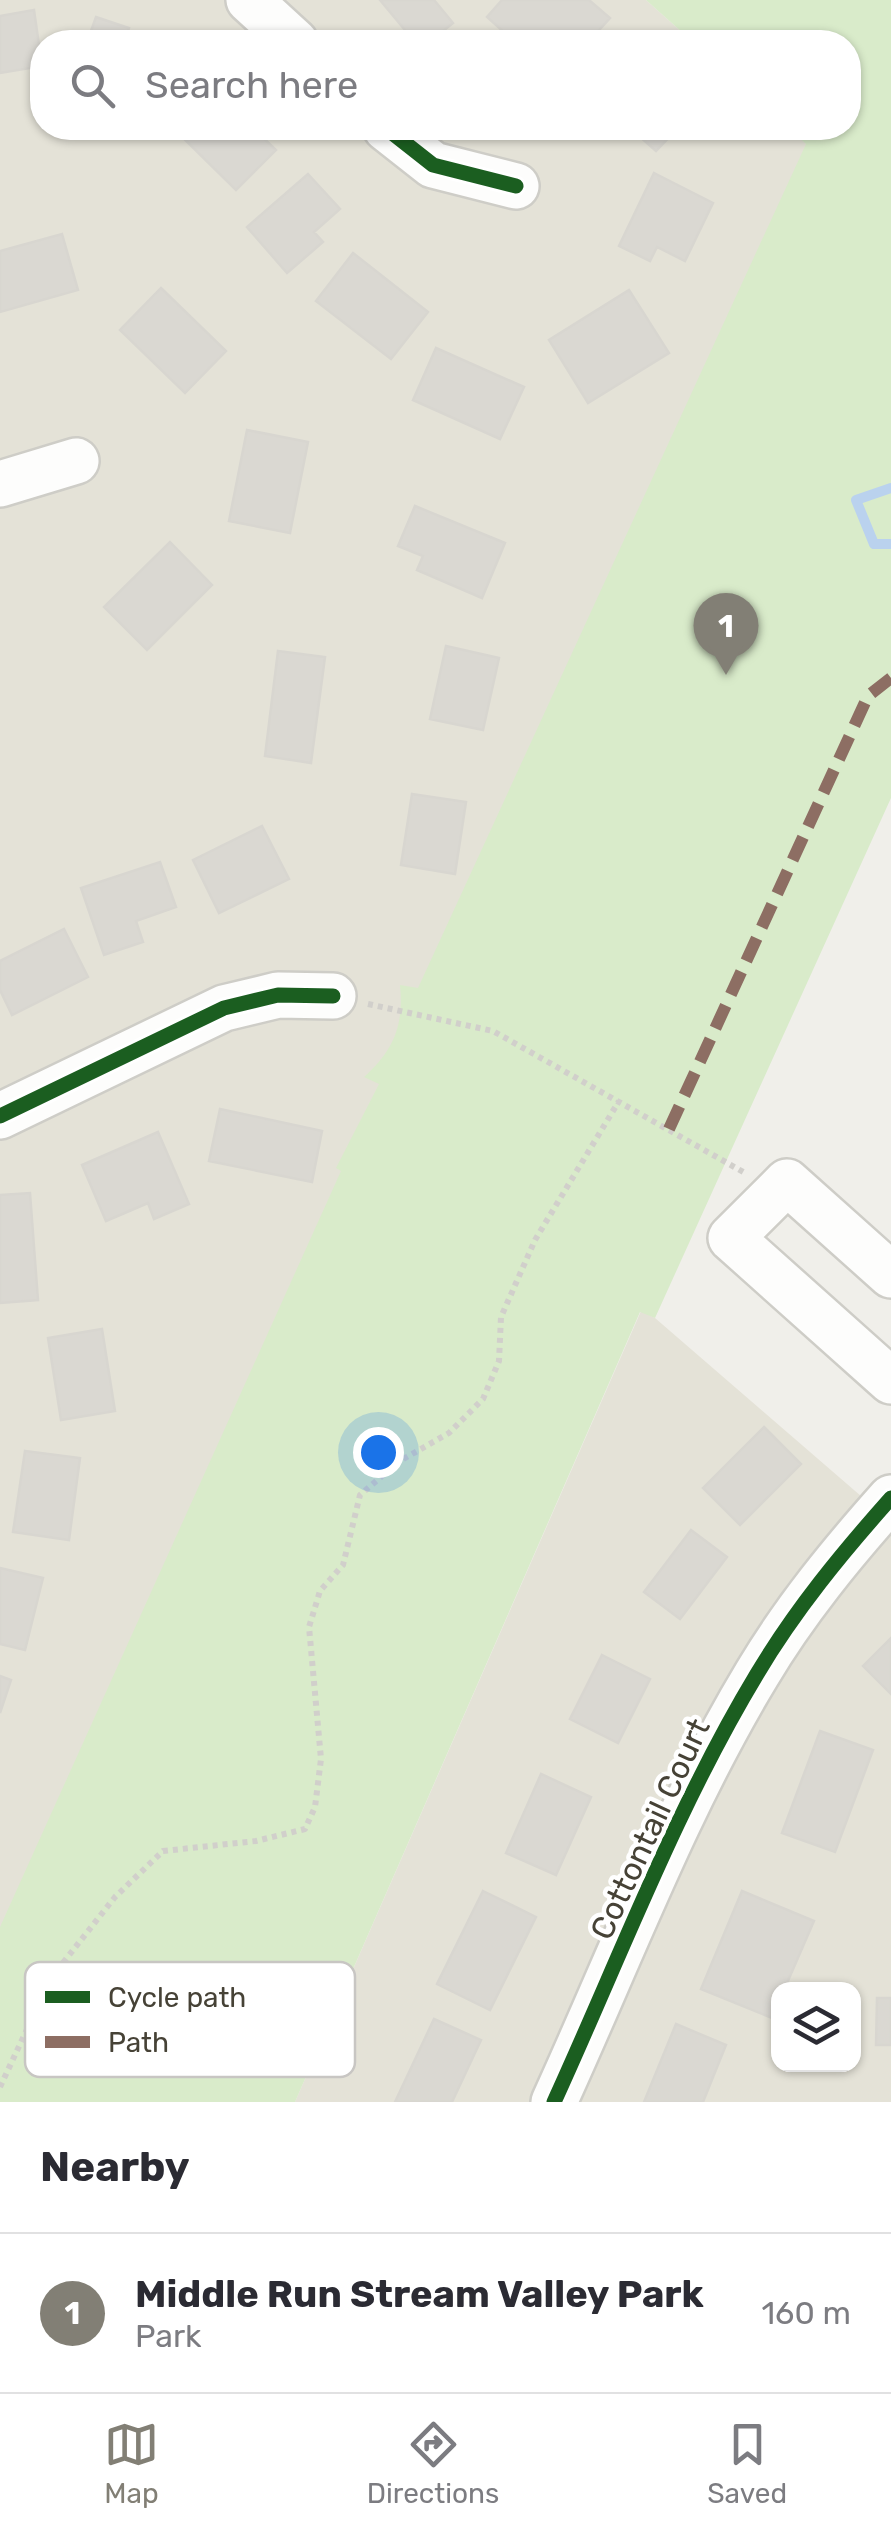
<!DOCTYPE html>
<html lang="en">
<head>
<meta charset="utf-8">
<style>
  body { margin:0; font-family:Rubik,sans-serif; background:#f7f7f7; color:#2b2b33 }
  .controls { position:absolute; right:30px; bottom:30px; display:grid; overflow:hidden; border-radius:20px; box-shadow:0 2px 8px #0004 }
  .controls button { width:90px; height:90px; display:grid; place-items:center; padding:0; border:0; border-bottom:2px solid #e1e1e2; background:#fff; color:#2b2b33; font:50px sans-serif }
  .you { position:absolute; left:378px; top:1452px; width:35px; height:35px; margin:-25px; border:8px solid #fff; border-radius:50%; background:#1a73e8; box-shadow:0 0 0 15px #1a73e833 }
  .badge { display:grid; place-items:center; width:65px; height:65px; border-radius:50%; background:#827f75; color:#fff; font-size:32px; font-weight:700 }
  .pin { position:absolute; translate:-50% -82px; filter:drop-shadow(0 2px 5px #0008) }
  .pin::after { content:''; position:absolute; top:52px; width:35px; height:30px; background:inherit; clip-path:polygon(0 0,100% 0,50% 100%) }
  .list { margin:0; padding:0; list-style:none }
  h2 { display:flex; justify-content:space-between; align-items:center; height:130px; margin:0; padding:0 40px; font-size:42px }
  h2 small { font-size:32px; font-weight:400; color:#7c7c81 }
  .list li { display:grid; grid-template-columns:65px 1fr auto; gap:30px; align-items:center; box-sizing:border-box; height:160px; padding:0 40px; border-top:2px solid #e1e1e2 }
  .list b { display:block; font-size:38px; white-space:nowrap }
  .list p { margin:0; font-size:32px; white-space:nowrap; color:#7c7c81 }
  .list em { font-size:32px; font-style:normal; color:#7c7c81 }
  .icon { flex:none; width:55px; height:55px; fill:none; stroke:currentColor; stroke-width:2; stroke-linecap:round; stroke-linejoin:round }
  .map { position:relative; flex:none; width:891px; height:2102px; overflow:hidden }
  .search { position:absolute; background:#fff; box-shadow:0 2px 8px #0004; left:30px; right:30px; top:30px; height:110px; display:flex; align-items:center; gap:25px; box-sizing:border-box; padding:0 35px; border-radius:40px; color:#7c7c81; font-size:38px }
  .sheet { height:290px; background:#fff }
  nav { display:flex; justify-content:space-around; align-items:center; box-sizing:border-box; height:140px; border-top:2px solid #e1e1e2; background:#fff; font-size:28px; color:#7c7c81 }
  nav a { display:grid; justify-items:center; gap:5px }
  nav .on { color:#827f75 }
  .map>svg:first-child { display:block }
</style>
</head>
<body>
<div class="map">
<svg width="891" height="2102" viewBox="0 0 891 2102">
  <rect width="100%" height="100%" fill="#f0efea"/>
  <!-- residential -->
  <path fill="#e4e2d7" fill-rule="evenodd" d="M0,0h646l47,42h-651v86h746l21,18 -809,1783z
    M641,1311l14,7 236,204v580h-596zM778,1990h76v74h-76z"/>
  <!-- green -->
  <path fill="#d9ebca" d="M646,0h245v798l-236,520 -15,-6 -345,790h-295v-175l341,-756 -5,-3 43,-84 -15,-7c30,-27 40,-52 36,-92l18,3 388,-844 -18,-16h60v-86h-155z"/>
  <g fill="none" stroke-linecap="round" stroke-linejoin="round">
    <!-- stream -->
    <path stroke="#bad2ee" stroke-width="10" d="M891,488l-35,12 18,44h17"/>
  </g>
  <!-- building -->
  <path fill="#dad8d2" stroke="#d8d6d0" stroke-width="2.5" d="M380,0h54l19,23 -24,19h-14z
    M502,0h87l21,18 -22,24h-73l-28,-25z
    M34,10l8,56 -42,7v-57z
    M96,17l33,11 -5,13 6,1h-43z
    M173,128h80l23,22 -40,40z
    M630,128h48l-22,23z
    M654,173l59,30 -28,58 -28,-14 -7,14 -31,-15z
    M308,174l32,35 -26,23 9,10 -36,31 -40,-46z
    M62,234l16,56 -78,22v-61z
    M353,253l75,59 -37,47 -75,-58z
    M161,288l65,63 -41,42 -65,-63z
    M629,290l40,63 -81,50 -39,-63z
    M436,348l88,39 -24,52 -87,-39z
    M247,430l61,12 -18,91 -61,-12z
    M415,506l90,37 -23,55 -65,-28 6,-14 -25,-10z
    M170,542l42,43 -65,65 -43,-43z
    M446,646l53,12 -16,72 -53,-11z
    M278,651l47,6 -14,106 -46,-7z
    M412,794l54,8 -11,72 -54,-9z
    M262,826l27,53 -70,34 -26,-53z
    M160,862l16,45 -40,14 7,21 -39,13 -23,-67z
    M64,929l24,48 -76,38 -12,-25v-29z
    M220,1109l102,22 -10,51 -103,-21z
    M158,1132l31,72 -35,15 -6,-16 -42,18 -24,-56z
    M30,1193l8,107 -38,3v-108z
    M102,1329l13,82 -54,9 -13,-82z
    M764,1427l37,37 -61,61 -37,-37z
    M25,1451l55,7 -11,82 -56,-8z
    M691,1530l36,27 -47,62 -36,-27z
    M0,1568l43,10 -18,72 -25,-6z
    M891,1638v56l-28,-28z
    M602,1655l48,24 -32,64 -48,-24z
    M0,1676l11,4 -11,33z
    M820,1731l53,19 -38,102 -53,-19z
    M541,1774l50,23 -35,78 -50,-22z
    M483,1891l53,26 -46,93 -53,-26z
    M742,1891l72,30 -30,69h-6l-6,28 -71,-29z
    M877,1998h14v47h-15z
    M434,2019l47,21 -29,62h-57z
    M676,2024l50,21 -23,57h-59z"/>
  <g fill="none" stroke-linecap="round" stroke-linejoin="round">
    <defs>
      <path id="minor" d="M249,0l46,42
        M386,128l47,37 83,21
        M0,484l76,-23
        M0,1116l224,-108 54,-13 55,1
        M891,1275l-104,-93 -56,56 160,143
        M554,2102c65,-142 122,-294 203,-428 38,-64 85,-121 134,-176"/>
    </defs>
    <!-- minor casing -->
    <use href="#minor" stroke="#cecdc7" stroke-width="50"/>
    <!-- path -->
    <path stroke="#d1cfcb" stroke-width="6" stroke-dasharray="5 5" stroke-linecap="butt" d="M368,1004l125,27 252,142
      M0,2087l51,-109 64,-81 48,-46 93,-10 49,-12 10,-22 6,-48 -12,-132 11,-36 23,-26 17,-70 38,-33 51,-29 34,-34 16,-38 2,-44 34,-77 84,-139"/>
    <!-- minor -->
    <use href="#minor" stroke="#fdfdfc" stroke-width="45"/>
    <!-- quiet -->
    <path stroke="#8d6e63" stroke-width="12" stroke-dasharray="25 12" stroke-linecap="butt" d="M669,1129l199,-433 23,-18"/>
    <defs>
      <path id="cycleway" d="M386,128l47,37 83,21
        M0,1116l224,-108 54,-13 55,1
        M554,2102c65,-142 122,-294 203,-428 38,-64 85,-121 134,-176"/>
    </defs>
    <!-- cycleway casing -->
    <use href="#cycleway" stroke="#fff" stroke-width="21"/>
    <!-- cycleway -->
    <use href="#cycleway" stroke="#1b5e20" stroke-width="15"/>
  </g>
  <g text-anchor="middle" stroke-width="9" stroke-linejoin="round" paint-order="stroke">
    <!-- street labels -->
    <g font-size="32" fill="#464236" stroke="#fff">
      <text transform="translate(650 1829) rotate(-65)" y="11">Cottontail Court</text>
    </g>
  </g>
  <!-- legend -->
  <rect x="25" y="1962" width="330" height="115" rx="15" fill="#fff" stroke="#c8c6c3" stroke-width="2.5"/>
  <rect x="45" y="1991" width="45" height="12" fill="#1b5e20"/>
  <rect x="45" y="2036" width="45" height="12" fill="#8d6e63"/>
  <g font-size="28" fill="#464236">
    <text x="108" y="2007">Cycle path</text>
    <text x="108" y="2052">Path</text>
  </g>
</svg>
<div class="controls">
<button><svg class="icon" aria-label="layers" viewBox="0 0 24 24"><path d="M12 4l9 5-9 5-9-5zM3 14l9 5 9-5"/></svg></button>
</div>
<div class="you"></div>
<div class="pin badge" style="left:726px;top:675px">1</div>
<div class="search"><svg class="icon" aria-label="search" viewBox="0 0 24 24"><circle cx="10" cy="10" r="6"/><path d="M15 15l6 6"/></svg>Search here</div>
</div>
<section class="sheet">
<h2>Nearby<small></small></h2>
<ul class="list">
<li><span class="badge">1</span><div><b>Middle Run Stream Valley Park</b><p>Park</p></div><em>160 m</em></li>
</ul>
</section>
<nav>
<a class="on"><svg class="icon" aria-label="map" viewBox="0 0 24 24"><path d="M3 6l6-2 6 2 6-2v14l-6 2-6-2-6 2zM9 4v14M15 6v14"/></svg>Map</a>
<a><svg class="icon" aria-label="directions" viewBox="0 0 24 24"><path d="M12 3l9 9-9 9-9-9zM9 14v-3h6M13 9l2 2-2 2"/></svg>Directions</a>
<a><svg class="icon" aria-label="saved" viewBox="0 0 24 24"><path d="M7 4h10v16l-5-4-5 4z"/></svg>Saved</a>
</nav>
</body>
</html>
